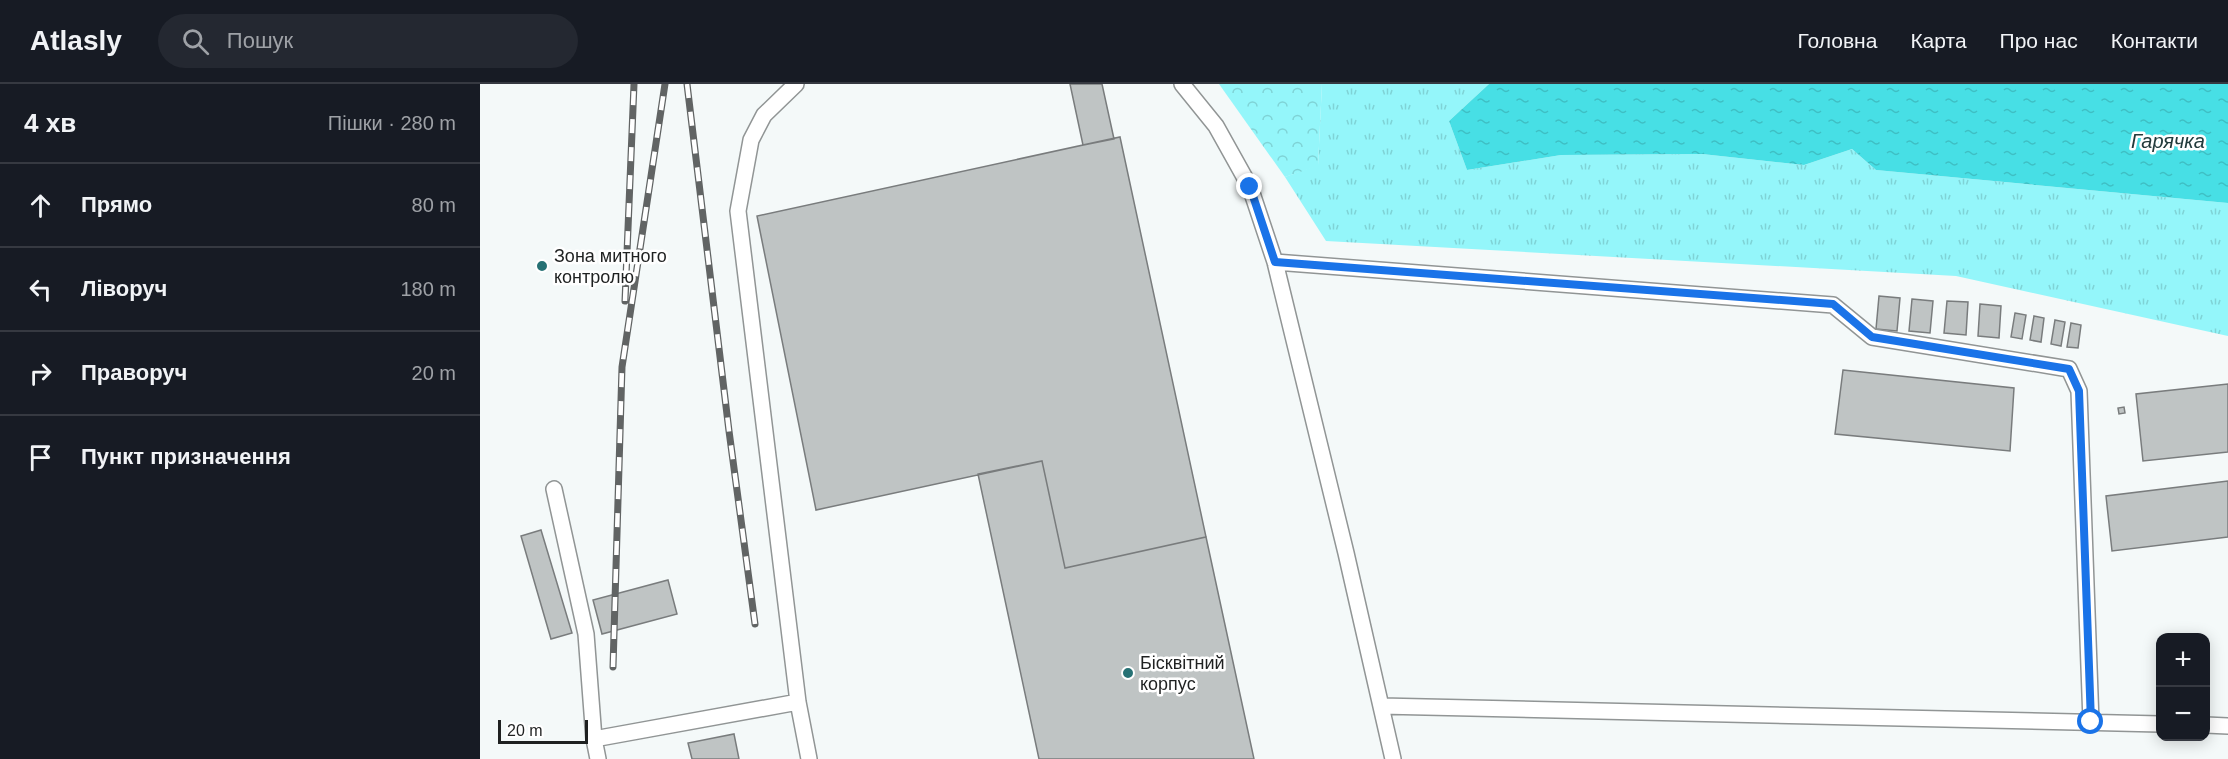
<!DOCTYPE html>
<html lang="uk">
<head>
<meta charset="utf-8">
<style>
  body { margin:0; font-family:Helvetica,sans-serif; background:#242831; color:#f1f3f6 }
  .controls { position:absolute; right:18px; bottom:18px; display:grid; overflow:hidden; border-radius:12px; box-shadow:0 3px 15px #0003 }
  .controls button { width:54px; height:54px; display:grid; place-items:center; padding:0; border:0; border-bottom:2px solid #363941; background:#171b24; color:#f1f3f6; font:30px sans-serif }
  .scale { position:absolute; left:18px; bottom:15px; width:90px; box-sizing:border-box; padding-left:6px; border:3px solid #1f2121; border-top:0; font-size:16px; line-height:21px; white-space:nowrap; color:#1f2121; -webkit-text-stroke:4px #fff; paint-order:stroke }
  .stop { position:absolute; width:18px; height:18px; margin:-14px; border:4px solid #1a73e8; border-radius:50%; background:#fff }
  .stop.end { background:#1a73e8; border-color:#fff; box-shadow:0 2px 6px #0008 }
  .list { margin:0; padding:0; list-style:none }
  h2 { display:flex; justify-content:space-between; align-items:center; height:78px; margin:0; padding:0 24px; font-size:26px }
  h2 small { font-size:20px; font-weight:400; color:#9ea1a6 }
  .list li { display:grid; grid-template-columns:39px 1fr auto; gap:18px; align-items:center; box-sizing:border-box; height:84px; padding:0 24px; border-top:2px solid #363941 }
  .list b { display:block; font-size:22px; white-space:nowrap }
  .list em { font-size:20px; font-style:normal; color:#9ea1a6 }
  .icon { flex:none; width:33px; height:33px; fill:none; stroke:currentColor; stroke-width:2; stroke-linecap:round; stroke-linejoin:round }
  .map { position:relative; flex:none; width:1748px; height:675px; overflow:hidden }
  header { display:flex; align-items:center; gap:36px; box-sizing:border-box; height:84px; padding:0 30px; background:#171b24; border-bottom:2px solid #363941 }
  header strong { font-size:28px }
  nav { display:flex; gap:33px; margin-inline-start:auto; font-size:21px }
  .search { width:420px; height:54px; background:#242831; display:flex; align-items:center; gap:15px; box-sizing:border-box; padding:0 21px; border-radius:33px; color:#9ea1a6; font-size:22px }
  main { display:flex }
  aside { flex:1; background:#171b24 }
  .map>svg:first-child { display:block }
</style>
</head>
<body>
<header>
<strong>Atlasly</strong>
<div class="search"><svg class="icon" aria-label="search" viewBox="0 0 24 24"><circle cx="10" cy="10" r="6"/><path d="M15 15l6 6"/></svg>Пошук</div>
<nav><a>Головна</a><a>Карта</a><a>Про нас</a><a>Контакти</a></nav>
</header>
<main>
<aside>
<h2>4 хв<small>Пішки · 280 m</small></h2>
<ul class="list">
<li><svg class="icon" aria-label="ahead" viewBox="0 0 24 24"><path d="M12 20V5M6 11l6-6 6 6"/></svg><div><b>Прямо</b></div><em>80 m</em></li>
<li><svg class="icon" aria-label="left" viewBox="0 0 24 24"><path d="M17 20v-9H6M10 6l-5 5 5 5"/></svg><div><b>Ліворуч</b></div><em>180 m</em></li>
<li><svg class="icon" aria-label="right" viewBox="0 0 24 24"><path d="M7 20v-9h11M14 6l5 5-5 5"/></svg><div><b>Праворуч</b></div><em>20 m</em></li>
<li><svg class="icon" aria-label="arrive" viewBox="0 0 24 24"><path d="M6 21V4h12l-3 4 3 4H6"/></svg><div><b>Пункт призначення</b></div></li>
</ul>
</aside>
<div class="map">
<svg width="1748" height="675" viewBox="0 0 1748 675">
  <defs>
    <pattern id="grass-tufts" width="24" height="20" patternUnits="userSpaceOnUse" patternTransform="scale(1.5)"><rect width="24" height="20" fill="#94f6fa"/><path d="M3 7l-1-3M5 7V3M7 7l1-3M15 17l-1-3M17 17v-4M19 17l1-3" fill="none" stroke="#7fd3d6"/></pattern>
    <pattern id="forest-crowns" width="20" height="18" patternUnits="userSpaceOnUse" patternTransform="scale(1.5)"><rect width="20" height="18" fill="#94f6fa"/><path d="M2 6a3 3 0 1 1 6 0M12 15a3 3 0 1 1 6 0" fill="none" stroke="#7fd3d6"/></pattern>
    <pattern id="water-ripples" width="26" height="14" patternUnits="userSpaceOnUse" patternTransform="scale(1.5)"><rect width="26" height="14" fill="#47dfe5"/><path d="M2 4q2-2 4 0t4 0M15 11q2-2 4 0t4 0" fill="none" stroke="#3ebfc4"/></pattern>
  </defs>
  <rect width="100%" height="100%" fill="#f4f9f9"/>
  <!-- grass -->
  <path fill="url(#grass-tufts)" d="M842,0h167l-40,37 18,49 94,-15 141,-1 102,11 48,-16 24,21 352,33v133l-272,-60 -630,-35 -41,-64 33,-12z"/>
  <!-- forest -->
  <path fill="url(#forest-crowns)" d="M739,0h103l-4,82 -33,11z"/>
  <!-- water -->
  <path fill="url(#water-ripples)" d="M1009,0h739v119l-352,-33 -24,-21 -48,16 -102,-11 -141,1 -94,15 -18,-49z"/>
  <!-- building -->
  <path fill="#bfc4c4" stroke="#797c7d" stroke-width="1.5" d="M590,0h32l12,55 -31,6z
    M640,53l86,400 -141,31 -23,-107 -226,49 -59,-294z
    M1399,212l21,2 -3,33 -21,-2z
    M1432,215l21,2 -3,32 -21,-2z
    M1467,217l21,1 -2,33 -22,-2z
    M1500,220l21,2 -2,32 -21,-2z
    M1535,229l11,2 -4,24 -11,-2z
    M1554,232l10,2 -3,24 -11,-2z
    M1575,236l10,2 -4,24 -10,-2z
    M1591,239l10,2 -3,23 -11,-1z
    M1363,286l171,18 -4,63 -175,-17z
    M1748,300v68l-85,9 -7,-67z
    M1644,323l1,6 -6,1 -1,-6z
    M562,377l23,107 141,-31 48,222h-215l-61,-285z
    M1748,397v56l-116,14 -6,-55z
    M61,446l31,103 -21,6 -30,-103z
    M188,496l9,34 -75,20 -9,-34z
    M254,650l5,25h-47l-4,-16z"/>
  <g fill="none" stroke-linecap="round" stroke-linejoin="round">
    <defs>
      <path id="lane" d="M316,0l-32,31 -13,25 -13,71 60,491 11,57
        M702,0l34,42 34,61 25,75 71,291 47,206
        M795,178l558,43 39,32 197,32 10,22 12,331
        M74,405l32,145 8,105 4,20
        M901,622l779,18
        M1726,641l22,1
        M114,655l204,-37"/>
    </defs>
    <!-- lane casing -->
    <use href="#lane" stroke="#919595" stroke-width="18"/>
    <!-- lane -->
    <use href="#lane" stroke="#fff" stroke-width="15"/>
    <defs>
      <path id="rail" d="M207,0l42,347 26,193
        M145,217l9,-217
        M133,583l9,-300 43,-283"/>
    </defs>
    <!-- rail casing -->
    <use href="#rail" stroke="#616464" stroke-width="7"/>
    <!-- rail -->
    <use href="#rail" stroke="#fff" stroke-width="4.5" stroke-dasharray="14" stroke-linecap="butt"/>
  </g>
  <g fill="none" stroke-linecap="round" stroke-linejoin="round">
    <!-- route -->
    <path stroke="#1a73e8" stroke-width="8" d="M770,103l25,75 558,42 39,33 197,32 10,22 12,331"/>
  </g>
  <!-- markers -->
  <g fill="#267174" stroke="#fff" stroke-width="2">
    <circle cx="62" cy="182" r="6"/>
    <circle cx="648" cy="589" r="6"/>
  </g>
  <g text-anchor="middle" stroke-width="5" stroke-linejoin="round" paint-order="stroke">
    <!-- poi labels -->
    <g font-size="18" fill="#1f2121" stroke="#fff" text-anchor="start">
      <text x="74" y="178">Зона митного<tspan x="74" dy="21">контролю</tspan></text>
      <text x="660" y="585">Бісквітний<tspan x="660" dy="21">корпус</tspan></text>
    </g>
    <!-- water labels -->
    <g font-size="20" font-style="italic" fill="#223b3c" stroke="#fff">
      <text x="1688" y="64">Гарячка</text>
    </g>
  </g>
</svg>
<div class="controls">
<button>+</button>
<button>−</button>
</div>
<div class="scale">20 m</div>
<div class="stop" style="left:1611px;top:638px"></div>
<div class="stop end" style="left:770px;top:103px"></div>
</div>
</main>
</body>
</html>
